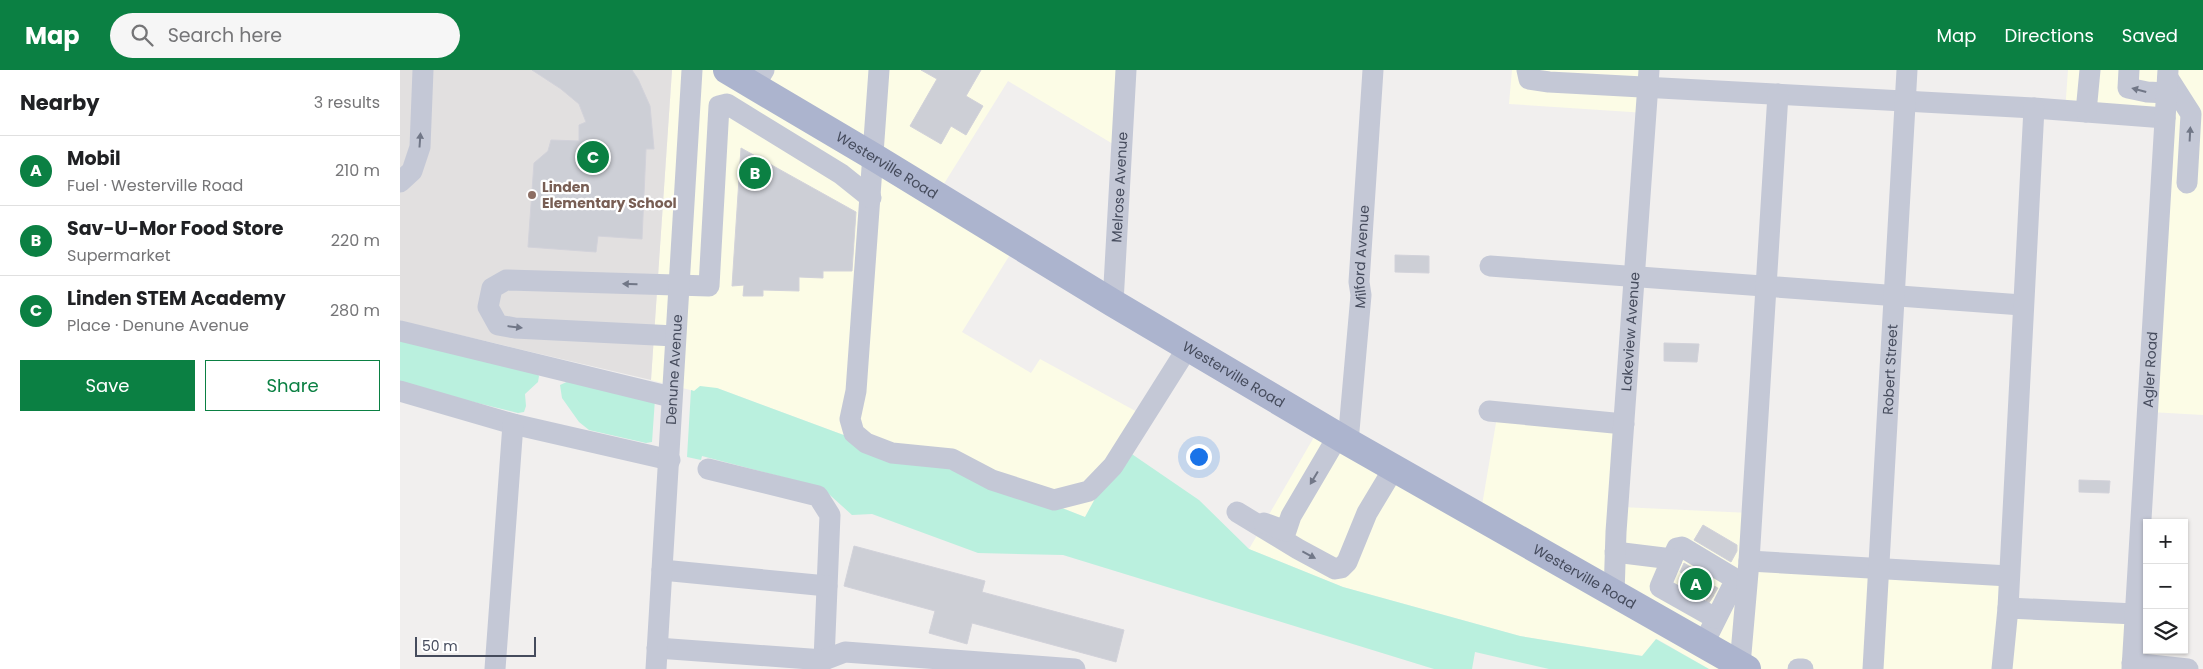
<!DOCTYPE html>
<html lang="en">
<head>
<meta charset="utf-8">
<style>
  body { margin:0; font-family:Poppins,sans-serif; background:#f6f6f6; color:#202124 }
  .controls { position:absolute; right:15px; bottom:15px; display:grid; overflow:hidden; border-radius:0px; box-shadow:0 1px 4px #0004 }
  .controls button { width:45px; height:45px; display:grid; place-items:center; padding:0; border:0; border-bottom:1px solid #e0e0e0; background:#fff; color:#202124; font:25px sans-serif }
  .scale { position:absolute; left:15px; bottom:12px; width:121px; box-sizing:border-box; padding-left:5px; border:2px solid #454b5c; border-top:0; font-size:14px; line-height:18px; white-space:nowrap; color:#454b5c; -webkit-text-stroke:4px #fff; paint-order:stroke }
  .you { position:absolute; left:798px; top:386px; width:18px; height:18px; margin:-12px; border:4px solid #fff; border-radius:50%; background:#1a73e8; box-shadow:0 0 0 8px #1a73e833 }
  .badge { display:grid; place-items:center; width:32px; height:32px; border-radius:50%; background:#0b8043; color:#fff; font-size:16px; font-weight:700 }
  .pin { position:absolute; translate:-50% -50%; border:2px solid #fff; box-shadow:0 1px 5px #0006 }
  .list { margin:0; padding:0; list-style:none }
  h2 { display:flex; justify-content:space-between; align-items:center; height:65px; margin:0; padding:0 20px; font-size:21px }
  h2 small { font-size:16px; font-weight:400; color:#757577 }
  .list li { display:grid; grid-template-columns:32px 1fr auto; gap:15px; align-items:center; box-sizing:border-box; height:70px; padding:0 20px; border-top:1px solid #e0e0e0 }
  .list b { display:block; font-size:19px; white-space:nowrap }
  .list p { margin:0; font-size:16px; white-space:nowrap; color:#757577 }
  .list em { font-size:16px; font-style:normal; color:#757577 }
  .actions { display:flex; gap:10px; padding:15px 20px }
  .actions a { flex:1; padding:11px 0; border:1px solid #0b8043; border-radius:0px; text-align:center; font-size:18px; color:#0b8043 }
  .actions .main { background:#0b8043; color:#fff }
  .icon { flex:none; width:28px; height:28px; fill:none; stroke:currentColor; stroke-width:2; stroke-linecap:round; stroke-linejoin:round }
  .map { position:relative; flex:none; width:1803px; height:599px; overflow:hidden }
  header { display:flex; align-items:center; gap:30px; box-sizing:border-box; height:70px; padding:0 25px; background:#0b8043; color:#fff }
  header strong { font-size:24px }
  nav { display:flex; gap:28px; margin-inline-start:auto; font-size:18px }
  .search { width:350px; height:45px; background:#f6f6f6; display:flex; align-items:center; gap:12px; box-sizing:border-box; padding:0 18px; border-radius:28px; color:#757577; font-size:19px }
  main { display:flex }
  aside { flex:1; background:#fff }
  .map>svg:first-child { display:block }
</style>
</head>
<body>
<header>
<strong>Map</strong>
<div class="search"><svg class="icon" aria-label="search" viewBox="0 0 24 24"><circle cx="10" cy="10" r="6"/><path d="M15 15l6 6"/></svg>Search here</div>
<nav><a>Map</a><a>Directions</a><a>Saved</a></nav>
</header>
<main>
<aside>
<h2>Nearby<small>3 results</small></h2>
<ul class="list">
<li><span class="badge">A</span><div><b>Mobil</b><p>Fuel · Westerville Road</p></div><em>210 m</em></li>
<li><span class="badge">B</span><div><b>Sav-U-Mor Food Store</b><p>Supermarket</p></div><em>220 m</em></li>
<li><span class="badge">C</span><div><b>Linden STEM Academy</b><p>Place · Denune Avenue</p></div><em>280 m</em></li>
</ul>
<div class="actions"><a class="main">Save</a><a>Share</a></div>
</aside>
<div class="map">
<svg width="1803" height="599" viewBox="0 0 1803 599">
  <rect width="100%" height="100%" fill="#f1efee"/>
  <!-- commercial -->
  <path fill="#fcfce6" d="M272,0h457l-6,80 -115,-69 -71,114 79,50 -54,87 69,41 9,-14 101,55 -56,103 -97,-38 -85,-22 -186,-69 -23,3 -43,-11z
    M1112,0h136l-2,43 -137,-9z
    M1668,0h135v345l-53,-3 16,-293 -101,-7z
    M1098,341l128,7 -5,89 129,6 1,47 257,16v30l131,7 -4,56h-426l-52,-30 -14,17 -123,-20 -177,-49 -94,-38 72,-124 159,92z"/>
  <!-- education -->
  <path fill="#e2e0e0" d="M0,0h272l-21,310 -251,-59z"/>
  <!-- green -->
  <path fill="#baf0de" d="M0,267l135,33 4,6 -1,6 -13,12 1,12 -2,6 -6,1 -118,-29z
    M171,310l84,19 -3,43 -6,1 -57,-13 -10,-8 -17,-24 -2,-13z
    M300,316l17,2 186,69 85,22 97,38 38,-69 76,52 50,49 94,38 177,49 122,20 14,-17 53,30h-160l-74,-17 -3,17h-38l-371,-114 -85,-2 -106,-39 -20,1 -31,-28 -119,-31 -1,4 -14,-3 4,-67 3,1z"/>
  <!-- building -->
  <path fill="#cdcfd6" stroke="#d2d2da" d="M132,0h100l6,9 12,27 4,43h-8l-4,90 -44,-3 -2,16 -68,-5 6,-84 14,-12 3,-11 28,1v-16l7,-3 -7,-18 -18,-15z
    M521,0h60l-15,26 17,10 -17,29 -15,-9 -10,18 -31,-18 27,-47z
    M341,78l115,64 -4,59h-29v7l-24,-1v14l-36,-1v6h-20l1,-11 -12,1z
    M995,185l34,1v17l-34,-1z
    M1264,273l35,1 -2,18 -33,-1z
    M1679,410l31,1 -1,12 -30,-1z
    M1303,455l34,20v6l-6,11 -37,-22z
    M454,476l131,35 -3,11 142,38 -8,32 -144,-39 -5,21 -38,-11 6,-22 -91,-25z
    M1284,493l28,17 -6,10 8,5 -4,6 -31,-18 5,-8 -4,-3z"/>
  <g fill="none" stroke-linecap="round" stroke-linejoin="round">
    <!-- minor-tunnel -->
    <path stroke="#cfced1" stroke-width="21" stroke-dasharray="21 11" stroke-linecap="butt" d="M1282,508l31,19"/>
    <!-- minor -->
    <g stroke="#c4c8d6" stroke-width="21">
      <path d="M479,0l-23,321 -6,28 4,14 12,10 26,10 60,6 40,21 62,20 35,-9 24,-25 75,-119"/>
      <path d="M1127,0l2,9 20,3 485,26 131,10"/>
      <path d="M1729,0l-1,18 19,4 20,1"/>
      <path d="M1768,8l23,36 -4,69"/>
      <path d="M354,16l10,-16"/>
      <path d="M1686,42l4,-42"/>
      <path d="M0,112l12,-11 8,-24 3,-77"/>
      <path d="M1090,196l532,39"/>
      <path id="s1" d="M713,233l13,-233"/>
      <path d="M0,261l271,66"/>
      <path d="M275,266l-160,-8 -17,-3 -10,-18 4,-19 14,-8 203,6 10,-180 8,-2 114,70 30,24"/>
      <path d="M0,321l113,33 157,36"/>
      <path d="M1089,341l135,13"/>
      <path id="s2" d="M948,372l13,-147 -2,-13 14,-212"/>
      <path d="M308,399l110,27 12,19 -6,145"/>
      <path d="M837,442l61,37 37,20 6,-1 6,-6 20,-49 27,-45"/>
      <path d="M864,453l22,8 5,-15 47,-80"/>
      <path d="M1215,482l57,7 5,-11 5,-1 50,30 2,6 -31,62"/>
      <path d="M1272,489l-12,28 55,31"/>
      <path d="M1349,491l260,15"/>
      <path d="M262,500l165,16"/>
      <path id="s3" d="M1214,525l2,-63 33,-462"/>
      <path d="M1608,538l127,6"/>
      <path d="M257,578l167,12 21,-8 230,17"/>
      <path d="M1732,593l56,6"/>
      <path d="M1340,595l9,-104 29,-467"/>
      <path d="M95,599l18,-245"/>
      <path id="s4" d="M256,599l36,-599"/>
      <path d="M1398,599h5"/>
      <path id="s5" d="M1473,599l34,-599"/>
      <path d="M1602,599l6,-61 26,-500"/>
      <path id="s6" d="M1732,599l36,-599"/>
    </g>
    <!-- major -->
    <path stroke="#acb4ce" stroke-width="28" id="s7" d="M327,0l147,87 239,146 235,139 399,227"/>
  </g>
  <!-- one-way arrows -->
  <defs><path id="oneway-solid" d="M-6-.8H1V-3.2L6.5 0L1 3.2V.8H-6Z" transform="scale(1.25)"/></defs>
  <g fill="#717787">
    <use href="#oneway-solid" transform="translate(1739 20) rotate(-165)"/>
    <use href="#oneway-solid" transform="translate(1790 64) rotate(-87)"/>
    <use href="#oneway-solid" transform="translate(20 70) rotate(-86)"/>
    <use href="#oneway-solid" transform="translate(230 214) rotate(-178)"/>
    <use href="#oneway-solid" transform="translate(115 257) rotate(7)"/>
    <use href="#oneway-solid" transform="translate(914 408) rotate(121)"/>
    <use href="#oneway-solid" transform="translate(909 485) rotate(28)"/>
  </g>
  <!-- markers -->
  <circle fill="#8d6e63" stroke="#fff" stroke-width="2" cx="132" cy="125" r="5"/>
  <g text-anchor="middle" stroke-width="4.5" stroke-linejoin="round" paint-order="stroke">
    <!-- street labels -->
    <g font-size="14" fill="#454b5c" stroke="#fff">
      <text dy="5" stroke="none"><textPath href="#s7" startOffset="186">Westerville Road</textPath></text>
      <text dy="5" stroke="none"><textPath href="#s1" startOffset="116">Melrose Avenue</textPath></text>
      <text dy="5" stroke="none"><textPath href="#s2" startOffset="186">Milford Avenue</textPath></text>
      <text dy="5" stroke="none"><textPath href="#s3" startOffset="264">Lakeview Avenue</textPath></text>
      <text dy="5" stroke="none"><textPath href="#s4" startOffset="300">Denune Avenue</textPath></text>
      <text dy="5" stroke="none"><textPath href="#s5" startOffset="300">Robert Street</textPath></text>
      <text dy="5" stroke="none"><textPath href="#s6" startOffset="300">Agler Road</textPath></text>
      <text dy="5" stroke="none"><textPath href="#s7" startOffset="591">Westerville Road</textPath></text>
      <text dy="5" stroke="none"><textPath href="#s7" startOffset="996">Westerville Road</textPath></text>
    </g>
    <!-- education labels -->
    <g font-size="14" font-weight="bold" fill="#785e54" stroke="#fff" text-anchor="start">
      <text x="142" y="122">Linden<tspan x="142" dy="16">Elementary School</tspan></text>
    </g>
  </g>
</svg>
<div class="controls">
<button>+</button>
<button>−</button>
<button><svg class="icon" aria-label="layers" viewBox="0 0 24 24"><path d="M12 4l9 5-9 5-9-5zM3 14l9 5 9-5"/></svg></button>
</div>
<div class="scale">50 m</div>
<div class="you"></div>
<div class="pin badge" style="left:1296px;top:514px">A</div>
<div class="pin badge" style="left:355px;top:103px">B</div>
<div class="pin badge" style="left:193px;top:87px">C</div>
</div>
</main>
</body>
</html>
